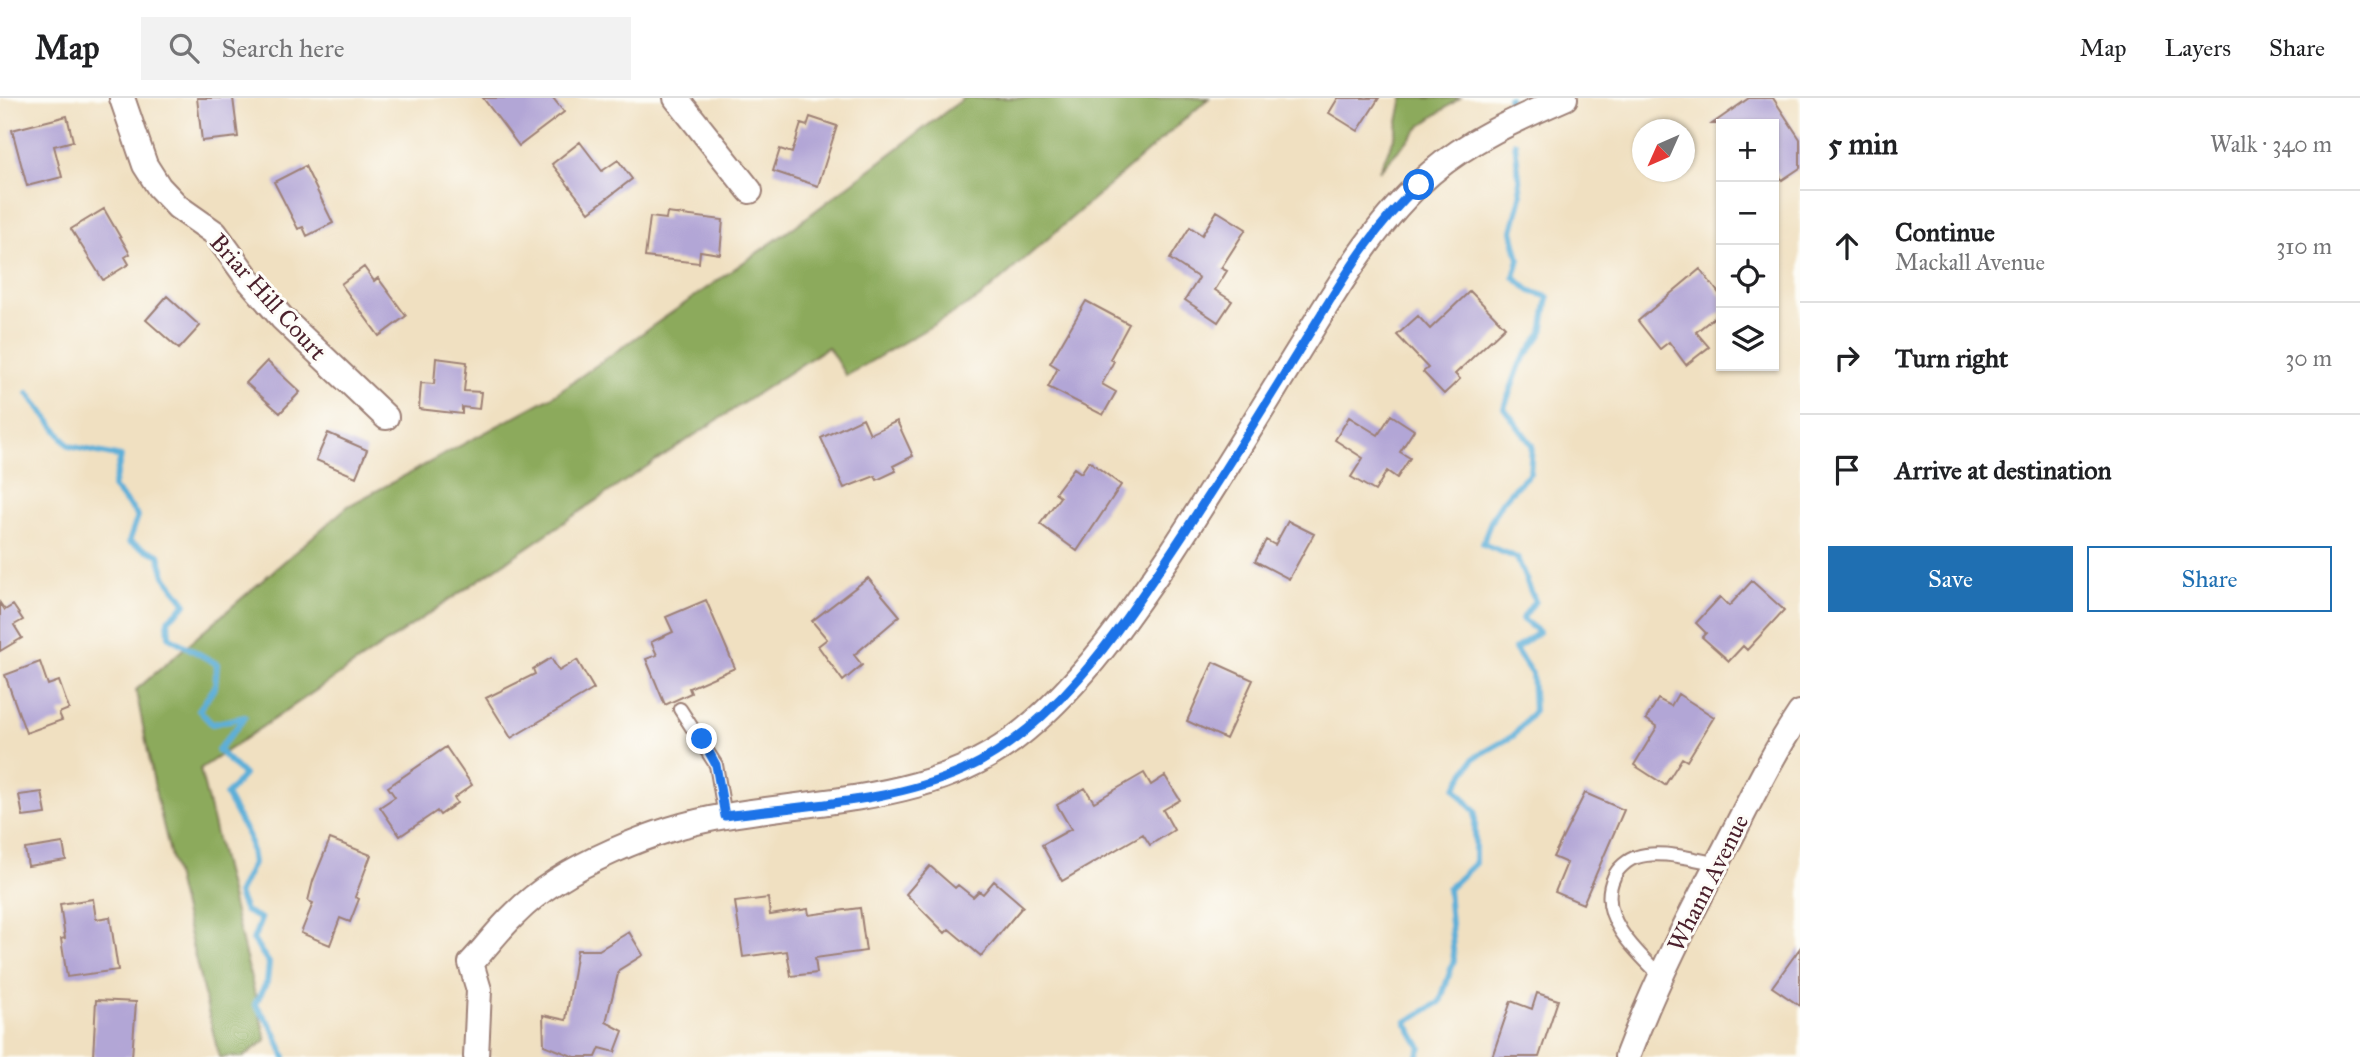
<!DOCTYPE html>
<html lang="en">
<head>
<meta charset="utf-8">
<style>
  body { margin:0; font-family:"IM FELL Great Primer",serif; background:#f2f2f2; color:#202124 }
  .controls { position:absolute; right:21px; top:21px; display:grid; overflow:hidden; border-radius:0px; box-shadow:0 2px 5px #0004 }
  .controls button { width:63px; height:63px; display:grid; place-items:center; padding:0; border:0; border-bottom:2px solid #e0e0e0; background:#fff; color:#202124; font:35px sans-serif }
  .compass { position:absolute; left:1632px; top:21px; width:63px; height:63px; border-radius:50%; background:#fff; box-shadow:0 2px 5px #0004; rotate:225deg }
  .stop { position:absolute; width:21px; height:21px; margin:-16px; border:5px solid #1a73e8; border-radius:50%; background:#fff }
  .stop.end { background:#1a73e8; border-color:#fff; box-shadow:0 2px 7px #0008 }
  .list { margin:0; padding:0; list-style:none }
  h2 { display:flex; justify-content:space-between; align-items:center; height:91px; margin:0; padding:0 28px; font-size:30px }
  h2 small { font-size:23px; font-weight:400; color:#757577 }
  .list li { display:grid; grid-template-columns:46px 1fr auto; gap:21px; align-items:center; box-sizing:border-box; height:112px; padding:0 28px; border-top:2px solid #e0e0e0 }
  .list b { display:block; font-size:26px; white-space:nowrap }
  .list p { margin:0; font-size:23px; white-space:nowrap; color:#757577 }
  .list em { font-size:23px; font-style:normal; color:#757577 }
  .actions { display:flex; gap:14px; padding:21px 28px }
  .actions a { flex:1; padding:16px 0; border:2px solid #1f6fb2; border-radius:0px; text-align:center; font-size:24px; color:#1f6fb2 }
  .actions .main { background:#1f6fb2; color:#fff }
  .icon { flex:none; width:38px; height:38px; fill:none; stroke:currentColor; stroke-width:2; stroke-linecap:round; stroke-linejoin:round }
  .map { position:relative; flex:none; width:1800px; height:959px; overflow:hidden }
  header { display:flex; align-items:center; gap:42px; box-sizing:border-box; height:98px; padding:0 35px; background:#fff; border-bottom:2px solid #e0e0e0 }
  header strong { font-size:33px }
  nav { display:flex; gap:38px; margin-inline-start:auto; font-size:24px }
  .search { width:490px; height:63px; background:#f2f2f2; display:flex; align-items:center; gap:18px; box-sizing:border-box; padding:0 24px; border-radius:0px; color:#757577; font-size:26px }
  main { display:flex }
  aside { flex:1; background:#fff }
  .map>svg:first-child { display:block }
</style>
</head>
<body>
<header>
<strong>Map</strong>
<div class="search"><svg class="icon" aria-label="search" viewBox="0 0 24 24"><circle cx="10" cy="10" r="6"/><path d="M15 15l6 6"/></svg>Search here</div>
<nav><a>Map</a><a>Layers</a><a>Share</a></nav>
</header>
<main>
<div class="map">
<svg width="1800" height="959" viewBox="0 0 1800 959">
  <rect width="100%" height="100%" fill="#fdfcf7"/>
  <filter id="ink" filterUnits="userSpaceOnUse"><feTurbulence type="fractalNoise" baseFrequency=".0143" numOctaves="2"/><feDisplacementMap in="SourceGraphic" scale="14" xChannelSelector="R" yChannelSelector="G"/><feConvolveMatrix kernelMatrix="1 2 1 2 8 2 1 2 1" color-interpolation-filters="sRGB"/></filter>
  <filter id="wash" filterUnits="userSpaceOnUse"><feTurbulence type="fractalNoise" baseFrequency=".00686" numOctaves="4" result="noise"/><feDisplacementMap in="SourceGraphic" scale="28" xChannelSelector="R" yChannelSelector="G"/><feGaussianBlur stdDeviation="1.57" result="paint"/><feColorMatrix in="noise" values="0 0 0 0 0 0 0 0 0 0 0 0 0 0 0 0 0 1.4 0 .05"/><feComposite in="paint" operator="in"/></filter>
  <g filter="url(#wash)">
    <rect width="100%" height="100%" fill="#f0e0c1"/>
    <!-- forest -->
    <path fill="#8caa5c" stroke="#6b6444" stroke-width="2" d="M964,0h245l-228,199 -135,79 -18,-29 -206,136 -422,286 66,271 -23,17h-24l-62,-258 -21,-109 212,-184 203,-109 243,-170z
      M1403,0h57l-38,27 -43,46 16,-35z"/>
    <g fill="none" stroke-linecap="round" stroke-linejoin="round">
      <!-- stream -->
      <path stroke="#5dafd8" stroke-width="6" d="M1509,4v-4
        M28,295l41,53 52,11 -8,30 25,29 -9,26 30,13 6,21 21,28 -18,16 1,17 48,27 -2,23 -16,23 13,14 33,-7 -27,33 26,25 -18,20 23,42 4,26 -15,31 7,17 16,8 -8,21 16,23 -2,19 -12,22 17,23 13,30
        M1417,959l4,-9 -15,-26 34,-20 14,-42 -6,-71 27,-26v-51l-20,-24 19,-30 39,-22 21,-25 -2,-37 -17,-25 24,-17 -17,-13 13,-18 -18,-43 -34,-14c9,-34 22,-48 47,-71l2,-28 -28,-37 16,-44 22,-31 6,-36 -18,-6 -16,-14 5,-18 -7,-28 9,-35 -6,-53"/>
    </g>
    <g id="blocks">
      <!-- building -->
      <path fill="#b2a6d6" d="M197,0h36l5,39 -36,4z
        M483,0h70l11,14 -45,34z
        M1338,0h41l-21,33 -29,-18z
        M1749,0h24l27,41v29l-18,12 -8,-12v-44h-62z
        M67,18l6,25 -19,5 8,31 -35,9 -15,-56z
        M810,19l27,9 -19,60 -45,-15 7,-22 12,4 9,-29 6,2z
        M580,44l22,29 16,-11 14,19 -43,33 -37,-48z
        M305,68l28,57 -26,13 -4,-9 -5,2 -24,-47z
        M104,111l26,45 -5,3 4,7 -26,16 -32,-51z
        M1217,113l29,18 -25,39 6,3 -12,19 17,11 -14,21 -33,-22 14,-22 -29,-19 20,-32 12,8z
        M667,115l56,7 -3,34 -20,-3 -1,12 -54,-6 5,-40 16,2z
        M364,169l10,14 4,-3 28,38 -27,20 -38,-52z
        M1700,171l21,27v16l-25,20 13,15 -23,18 -17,-23 -9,7 -22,-28z
        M1470,193l35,36 -50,47 5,5 -16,15 -21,-22 5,-4 -31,-33 21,-19 12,13z
        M167,198l33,30 -21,23 -33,-29z
        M1086,203l43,23 -19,35 4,2 -12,23 14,8 -13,23 -55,-28 10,-19 -8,-5z
        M436,260l31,4 -3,29 17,1 -2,17 -17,-2v7l-43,-5 2,-26 13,1z
        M267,263l33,31 -20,21 -34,-30z
        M1391,317l23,15 -14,22 10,6 -13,20 -10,-7 -12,20 -24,-14 12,-19 -28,-18 14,-23 29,18z
        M863,320l7,16 27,-13 16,35 -20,10 3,5 -19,9 -2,-4 -31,12 -23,-50z
        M328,335l39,17 -11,27 -40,-17z
        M1089,363l32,24 -44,66 -37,-27 20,-27 -5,-4 19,-25 7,5z
        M1288,423l26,13 -25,45 -34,-18 11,-21 9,5z
        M868,480l32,38 -46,39 8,10 -19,16 -25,-35 9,-7 -15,-18z
        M1752,483l32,29 -37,40 -4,-4 -14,15 -27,-24 4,-4 -10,-10 24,-26 9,9z
        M706,502l29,68 -46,20 2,5 -26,12 -19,-46 11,-4 -6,-13 22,-10 -7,-15z
        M0,505l5,7 8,-5 10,15 -9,5 8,13 -22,13z
        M551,560l8,13 18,-11 17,29 -83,49 -25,-40 49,-24 -2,-5z
        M40,564l8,23 11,-4 10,28 -10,4 3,7 -36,13 -21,-58z
        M1213,564l40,18 -27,59 -39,-18z
        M1678,596l36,23 -27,44 -5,-3 -17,27 -31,-20 23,-38 -11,-8 12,-20 13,7z
        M446,649l26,38 -18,13 3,5 -17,12 -3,-4 -37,25 -20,-29 15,-10 -7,-10z
        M1144,675l7,12 14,-9 15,24 -17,10 11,20 -24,15 -7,-11 -81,47 -20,-36 29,-16 -14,-24 28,-17 9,14z
        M42,694l4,22 -23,3 -4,-22z
        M1585,695l39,17 -41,94 -28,-12 12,-29 -14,-6z
        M330,741l41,16 -16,42 4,2 -9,23 -10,-4 -10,27 -29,-12 12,-30 -5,-2 5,-20z
        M63,745l3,17 -38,6 -3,-17z
        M930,768l25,22 3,-3 15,12 6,-6 4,3 11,-13 29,25 -42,50 -32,-27 -4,4 -39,-39z
        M768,800l2,17 38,-6 1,6 51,-7 6,43 -51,7 2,15 -26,3 -4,-25 -44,6 -8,-55z
        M93,801l3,20 14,-2 8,53 -51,7 -6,-38 4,-1 -5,-34z
        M629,834l14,23 -24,15 -13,52 17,9 -8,21 -15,-4 -4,9h-21l-31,-12 -1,-30 23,5 11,-70h22z
        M1800,850v58l-28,-19z
        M1537,895l21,7 -19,57h-47l19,-56 21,8z
        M96,902l40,2 -4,55h-39z"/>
    </g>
  </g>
  <g filter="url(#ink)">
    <use href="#blocks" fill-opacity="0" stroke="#9d8076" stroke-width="2"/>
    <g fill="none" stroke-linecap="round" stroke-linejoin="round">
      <defs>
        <path id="service" d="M680,611l36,56 9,51
          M1661,878c-25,-24 -65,-61 -47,-99 3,-8 14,-18 23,-20 23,-8 57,3 80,6"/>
        <path id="minor" d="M122,0l23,67 14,22 19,20 37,26 34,47 33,38 104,99
          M676,0l74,93
          M476,959l3,-67 -8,-27c15,-16 28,-34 44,-49 48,-49 144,-87 211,-98 103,-18 215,-15 299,-86 59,-49 102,-112 145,-175 46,-70 89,-141 133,-212 37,-60 74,-123 128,-170 38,-33 88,-55 134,-75
          M1627,959c27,-72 62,-140 98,-208 24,-46 46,-93 75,-136"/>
      </defs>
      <!-- service casing -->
      <use href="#service" stroke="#9d8076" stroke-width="16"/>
      <!-- minor casing -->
      <use href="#minor" stroke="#9d8076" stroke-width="28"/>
      <!-- service -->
      <use href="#service" stroke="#fff" stroke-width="12"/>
      <!-- minor -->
      <use href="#minor" stroke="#fff" stroke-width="24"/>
    </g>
  </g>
  <g fill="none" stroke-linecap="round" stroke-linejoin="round" filter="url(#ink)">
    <!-- route -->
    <path stroke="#1a73e8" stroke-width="9" d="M702,641l14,26 9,51c78,-11 166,-13 239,-46 93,-43 157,-143 212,-225 46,-69 89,-140 133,-211 32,-52 64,-107 110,-149"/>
  </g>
  <g text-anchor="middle" stroke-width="6" stroke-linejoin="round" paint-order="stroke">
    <!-- street labels -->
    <g font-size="24" fill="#4a1f2b" stroke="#fdfcf7">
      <text transform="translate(268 199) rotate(48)" y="8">Briar Hill Court</text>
      <text transform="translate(1708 785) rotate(-63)" y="8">Whann Avenue</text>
    </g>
  </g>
</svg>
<div class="controls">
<button>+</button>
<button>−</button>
<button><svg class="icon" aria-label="locate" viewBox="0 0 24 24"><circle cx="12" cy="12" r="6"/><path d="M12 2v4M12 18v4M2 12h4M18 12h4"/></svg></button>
<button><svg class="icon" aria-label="layers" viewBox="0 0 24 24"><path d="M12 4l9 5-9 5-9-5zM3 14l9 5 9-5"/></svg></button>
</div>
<svg class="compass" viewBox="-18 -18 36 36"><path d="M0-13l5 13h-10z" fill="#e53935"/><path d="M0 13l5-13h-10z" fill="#757577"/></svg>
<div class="stop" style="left:1419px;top:87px"></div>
<div class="stop end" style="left:702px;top:641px"></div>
</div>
<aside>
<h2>5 min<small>Walk · 340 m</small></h2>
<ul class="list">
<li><svg class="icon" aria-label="ahead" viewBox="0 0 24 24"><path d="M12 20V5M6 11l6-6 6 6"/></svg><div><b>Continue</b><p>Mackall Avenue</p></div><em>310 m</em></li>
<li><svg class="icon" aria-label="right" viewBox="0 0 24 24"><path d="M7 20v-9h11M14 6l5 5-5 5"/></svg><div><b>Turn right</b></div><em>30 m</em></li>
<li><svg class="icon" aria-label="arrive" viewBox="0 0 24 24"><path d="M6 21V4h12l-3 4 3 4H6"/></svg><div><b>Arrive at destination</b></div></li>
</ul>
<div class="actions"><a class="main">Save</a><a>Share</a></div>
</aside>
</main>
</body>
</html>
